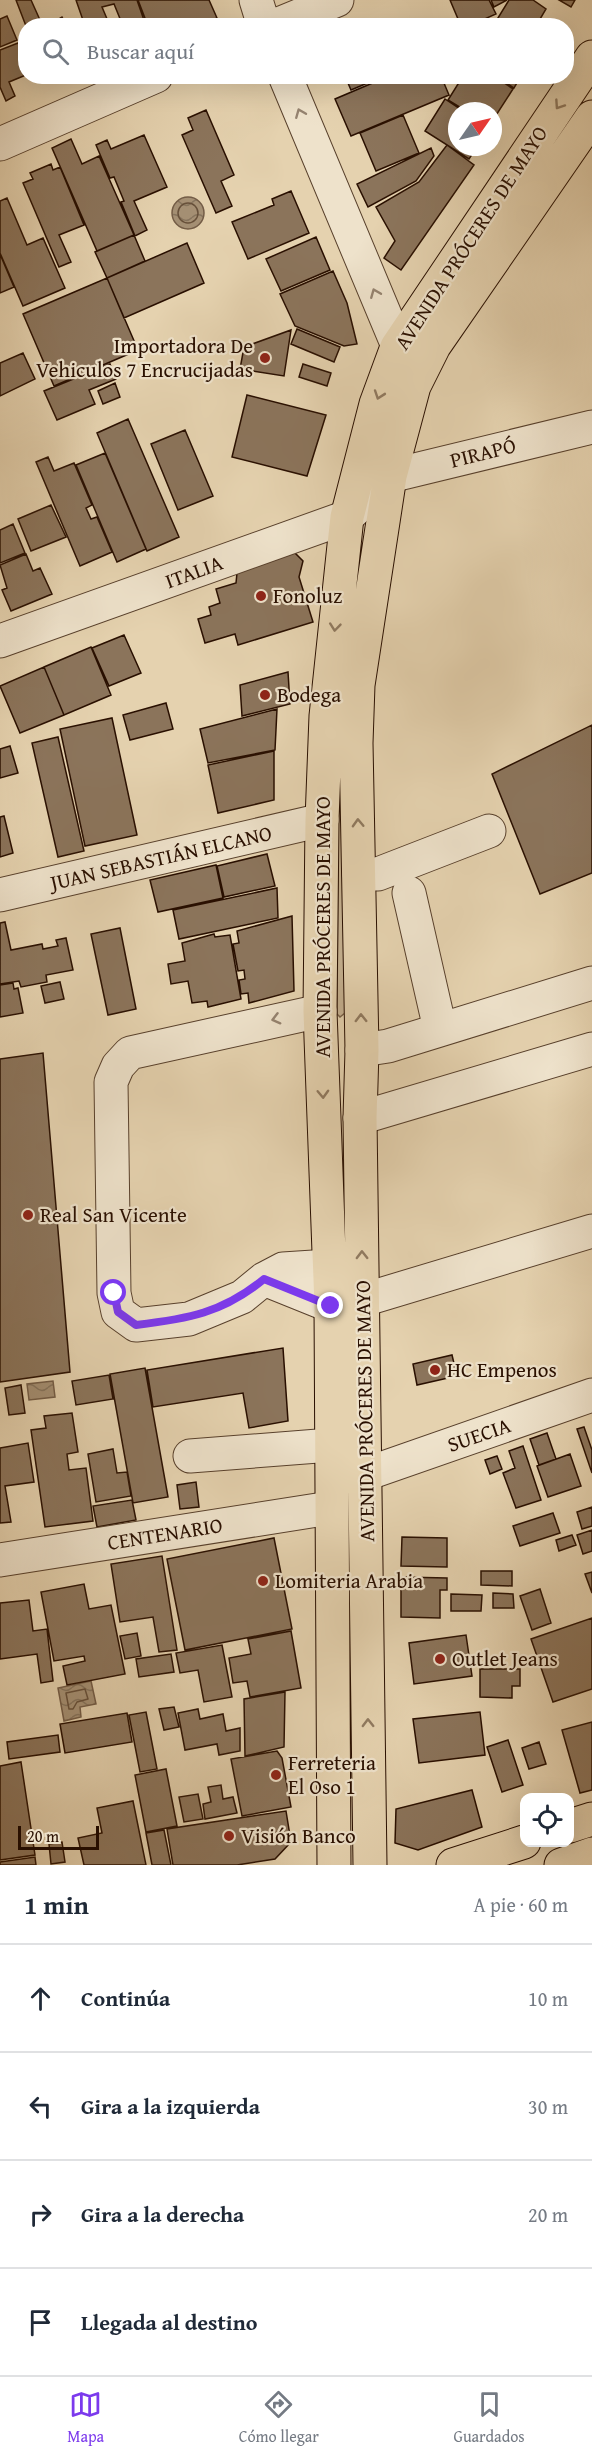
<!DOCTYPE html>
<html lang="es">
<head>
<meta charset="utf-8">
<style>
  body { margin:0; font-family:"Gentium Book Plus",serif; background:#f6f6f7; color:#1f2937 }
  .controls { position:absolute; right:18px; bottom:18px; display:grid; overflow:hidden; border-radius:12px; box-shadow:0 6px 24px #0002 }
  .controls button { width:54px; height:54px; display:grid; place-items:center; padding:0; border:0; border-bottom:2px solid #e0e1e3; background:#fff; color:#1f2937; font:30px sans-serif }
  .compass { position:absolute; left:448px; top:102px; width:54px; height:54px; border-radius:50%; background:#fff; box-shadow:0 6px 24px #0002; rotate:56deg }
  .scale { position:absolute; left:18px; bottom:15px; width:81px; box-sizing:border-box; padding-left:6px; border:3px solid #290f00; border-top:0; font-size:16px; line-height:21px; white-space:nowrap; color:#290f00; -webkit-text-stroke:4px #eee2cb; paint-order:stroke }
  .stop { position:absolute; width:18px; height:18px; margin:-14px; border:4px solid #7c3aed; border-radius:50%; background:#fff }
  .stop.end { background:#7c3aed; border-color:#fff; box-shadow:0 2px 6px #0008 }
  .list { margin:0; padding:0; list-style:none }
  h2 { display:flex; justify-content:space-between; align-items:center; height:78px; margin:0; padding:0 24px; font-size:26px }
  h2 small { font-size:20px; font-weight:400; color:#747a83 }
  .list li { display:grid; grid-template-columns:39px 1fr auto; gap:18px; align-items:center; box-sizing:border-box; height:108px; padding:0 24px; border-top:2px solid #e0e1e3 }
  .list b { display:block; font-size:22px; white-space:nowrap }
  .list em { font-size:20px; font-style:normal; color:#747a83 }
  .icon { flex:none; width:33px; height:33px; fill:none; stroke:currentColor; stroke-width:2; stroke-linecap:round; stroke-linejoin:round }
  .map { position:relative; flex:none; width:592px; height:1865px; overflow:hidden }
  .search { position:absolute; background:#fff; box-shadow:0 6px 24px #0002; left:18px; right:18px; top:18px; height:66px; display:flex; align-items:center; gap:15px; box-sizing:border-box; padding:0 21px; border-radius:24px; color:#747a83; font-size:22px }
  .sheet { height:510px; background:#fff }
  nav { display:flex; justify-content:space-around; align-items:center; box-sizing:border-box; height:84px; border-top:2px solid #e0e1e3; background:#fff; font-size:16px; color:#747a83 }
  nav a { display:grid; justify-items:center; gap:3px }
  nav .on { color:#7c3aed }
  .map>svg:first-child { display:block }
</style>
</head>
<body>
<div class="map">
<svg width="592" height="1865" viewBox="0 0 592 1865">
  <defs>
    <pattern id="water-waves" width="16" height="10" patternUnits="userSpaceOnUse" patternTransform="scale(1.5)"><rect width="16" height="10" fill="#a59074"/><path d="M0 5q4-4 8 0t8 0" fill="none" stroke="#86745d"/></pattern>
  </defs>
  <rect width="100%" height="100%" fill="#e5d2af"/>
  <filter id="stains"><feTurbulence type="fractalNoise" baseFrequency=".00333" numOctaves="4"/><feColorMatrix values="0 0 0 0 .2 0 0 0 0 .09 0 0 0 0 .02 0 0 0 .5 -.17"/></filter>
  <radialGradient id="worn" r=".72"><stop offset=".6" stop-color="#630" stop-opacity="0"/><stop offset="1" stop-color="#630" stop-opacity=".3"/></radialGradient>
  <!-- green -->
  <path fill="#c5b191" stroke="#776048" stroke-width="1.5" d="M339,708l6,1v304l-5,4 -3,-3z"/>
  <!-- water -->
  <path fill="url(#water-waves)" stroke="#735c46" stroke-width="1.5" d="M172 213a16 16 0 1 1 32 0a16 16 0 1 1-32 0Z
    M53,1381l2,16 -26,3 -2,-16z
    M91,1681l5,23 -16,3 1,10 -17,4 -6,-33z"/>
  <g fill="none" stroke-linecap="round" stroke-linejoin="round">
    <!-- shore -->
    <path stroke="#67503a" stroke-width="1.5" d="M178 213a10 10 0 1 1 20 0a10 10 0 1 1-20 0Z
      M85,1689l3,10 -11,3 -4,7h-4l-3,-16z"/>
  </g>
  <!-- building -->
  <path fill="#8b745b" stroke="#290f00" stroke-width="1.5" d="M16,0h15l9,20 -14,6z
    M76,0h61l9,26h-23l-9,-22 -12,3 8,19h-25z
    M138,0h71l8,18 -20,8h-49z
    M450,0h39l7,14 -27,12h-8z
    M491,0h16l-13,7z
    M509,0h24l13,9 -10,17h-43z
    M559,0h16l-4,7z
    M7,16l10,24 -17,7v-28z
    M62,17l5,9h-20z
    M18,43l8,17v15l-17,7 6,14 -9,5 -6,-14v-37z
    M345,76h31l1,3 -26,11z
    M389,76h52l8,19 -98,41 -16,-37z
    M463,76h31l19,13 -20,31v-9h-27l-18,-11z
    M496,76h25l-7,12z
    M445,99l18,12h-6v36h20l-8,12 -44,-28z
    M206,110l28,65 -13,6 11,25 -16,7 -34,-78 11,-5 -5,-12z
    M403,115l16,38 -43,18 -16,-38z
    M144,135l23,52 -33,14 13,29 -12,6 -14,-34 3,-1 -10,-24 -4,1 -14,-33 11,-5 4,9z
    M71,139l11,25 17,-8 35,79 -37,16 -45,-103z
    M447,145l27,20 -73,105 -17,-12 11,-17 -19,-34 43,-25z
    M431,148l3,8 -18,25 -48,26 -11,-23z
    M51,164l2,6 7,-3 24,58 -25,10 12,27 -12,5 -36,-84 10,-4 -3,-6z
    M291,191l18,42 -61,26 -16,-37 42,-17 -2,-6z
    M7,198l20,47 16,-7 22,50 -42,18 -23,-53v-52z
    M134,235l11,26 -38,17 -12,-26z
    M316,237l14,33 -49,21 -15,-32z
    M187,243l17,40 -80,35 -17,-40z
    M0,254l14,33 -14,6z
    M333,271l14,32 10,41 -13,2 -49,-20 -15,-32z
    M107,278l31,72 -84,36 -31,-72z
    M297,329l43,18 -6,15 -43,-18z
    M291,330l-7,46 -44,-7 4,-22z
    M23,353l12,26 -35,17v-33z
    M110,364l6,15 -27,11 6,14 -38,16 -13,-29z
    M303,364l28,9 -4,13 -28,-9z
    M115,383l5,14 -17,7 -5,-13z
    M247,395l79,20 -19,61 -75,-19z
    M128,419l51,118 -32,14 -50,-118z
    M185,430l28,66 -35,14 -27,-66z
    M105,453l41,96 -29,13 -41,-97z
    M48,457l6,14 20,-8 18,42 -6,3 5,11 6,-2 15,35 -32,14 -44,-104z
    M51,505l15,32 -35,14 -13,-32z
    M13,524l12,29 -25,10v-33z
    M292,550l11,11 -4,16 14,45 -75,23 -3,-11 -30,9 -7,-24 13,-4 -2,-8 11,-4 -4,-14 20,-6 1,-10z
    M26,554l7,17 7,-3 12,26 -41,17 -9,-21 5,-2 -7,-23z
    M124,635l17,38 -32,13 -17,-38z
    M91,647l20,48 -47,20 -20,-48z
    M44,667l20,48 -44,18 -20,-47z
    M288,672l2,32 -48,12 -2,-31z
    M166,703l7,26 -43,11 -7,-25z
    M277,709l-2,41 -67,13 -8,-34z
    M112,718l25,117 -52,11 -25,-117z
    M592,725v148l-52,21 -48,-120z
    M58,737l26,114 -26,6 -26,-114z
    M10,746l8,27 -18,5v-29z
    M274,751v49l-56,13 -10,-48z
    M4,816l9,37 -13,4v-40z
    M267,854l8,32 -51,11 -7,-31z
    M216,865l7,33 -65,14 -8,-32z
    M277,888l1,30 -99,21 -6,-29z
    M292,916l2,75 -45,12 -1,-10 -7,1 -2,-14 6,-1 -1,-9 -6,1 -5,-27 6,-1 -2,-12z
    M5,922l6,28 31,-6 1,5 15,-3 -2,-6 10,-2 7,32 -27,5 1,7 -26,5 -2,-6 -19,3v-61z
    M120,928l16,81 -28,6 -17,-81z
    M214,934l1,3 15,-2 11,64 -33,8 -1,-6 -15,2 -4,-22 -17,3 -3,-20 17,-3 -3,-18z
    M60,982l4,17 -19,4 -4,-17z
    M13,983l1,6 4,-1 5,25 -23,4v-32z
    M43,1053l27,319 -70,10v-323z
    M283,1348l5,73 -39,7 -6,-35 -90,14 -6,-37z
    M452,1355l5,21 -40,9 -4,-21z
    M145,1368l23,129 -35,6 -23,-129z
    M109,1375l4,24 -37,6 -4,-24z
    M21,1385l4,28 -16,2 -4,-27z
    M72,1413l6,39 -11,2 2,16 17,-2 7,53 -48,6 -14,-97 15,-2 -2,-12z
    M584,1427l8,23v23l-15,-44z
    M547,1433l9,26 -17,6 -9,-26z
    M28,1443l6,39 -29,4 6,36 -11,1v-75z
    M523,1446l18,54 -25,8 -13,-35 12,-5 -6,-17z
    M113,1449l4,24 10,-1 4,24 -35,6 -8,-48z
    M570,1454l11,32 -33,11 -11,-31z
    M497,1456l5,13 -12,5 -5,-14z
    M196,1482l3,25 -19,2 -3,-24z
    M132,1500l4,20 -39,7 -4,-21z
    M592,1507v19l-10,3 -5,-17z
    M553,1513l7,20 -40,13 -7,-20z
    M592,1530v21l-9,3 -6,-19z
    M572,1535l4,10 -17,6 -3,-11z
    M402,1537l45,1v29l-46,-1z
    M274,1538l18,91 -107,21 -18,-91z
    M162,1556l15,94 -18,2 -6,-35 -33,5 -9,-58z
    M481,1571h31v15l-31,-1z
    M592,1572v21l-7,-19z
    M401,1577l46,1v12h-7v28l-39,-1z
    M84,1584l5,25 22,-4 14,69 -58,11 -4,-19 22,-5 -1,-5 -30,5 -13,-69z
    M540,1589l11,34 -19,7 -12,-34z
    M493,1593l20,1 1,14h-21z
    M451,1594l31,1 -1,16h-30z
    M29,1600l4,31 14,-2 6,52 -12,2 -4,-29 -37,5v-56z
    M592,1618v71l-39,13 -22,-63z
    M291,1631l10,57 -51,9 -3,-16 -14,2 -4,-25 22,-4 -3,-15z
    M137,1633l4,23 -16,3 -5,-23z
    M466,1635l6,41 -58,8 -5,-41z
    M222,1645l10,52 -28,5 -6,-32 -18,3 -4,-20z
    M171,1654l3,18 -35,5 -3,-18z
    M480,1669h40v17h-8v12l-32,-1z
    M285,1692l-1,55 -39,9 -1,-57z
    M174,1707l5,20 -15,3 -5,-21z
    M198,1709l2,10 23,-5 3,17 14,-3v23l-21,4 -2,-11 -32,6 -7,-37z
    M146,1712l11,57 -17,3 -11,-57z
    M480,1712l5,43 -66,8 -6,-44z
    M127,1713l5,29 -67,11 -5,-29z
    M592,1722v68l-12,3 -18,-63z
    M58,1735l2,17 -51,7 -2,-17z
    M508,1740l15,45 -21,7 -15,-45z
    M539,1742l7,22 -17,5 -7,-21z
    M277,1751l5,7 9,49 -49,9 -11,-57z
    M21,1762l14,93 -35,5v-94z
    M166,1769l11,57 -31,6 -11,-57z
    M221,1785l2,14 10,-2 4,16 -32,6 -2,-15 8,-2 -3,-15z
    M472,1790l10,37 -64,23 -23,-7 1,-34z
    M198,1794l5,25 -19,3 -5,-25z
    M133,1801l13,64h-62l-6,-27 24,-5 -5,-25z
    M286,1811l5,31 -16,17 -38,6h-64l-6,-36z
    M164,1830l7,35h-19l-6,-32z
    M62,1842l3,20 -14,2 -2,-20z
    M35,1857l1,8h-36v-3z"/>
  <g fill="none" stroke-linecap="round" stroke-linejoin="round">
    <defs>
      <path id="minor" d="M256,0l8,26
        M274,26l63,-26
        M285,76l123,294
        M0,144l156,-68
        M0,641l347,-124 43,-41 202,-49
        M359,874h19l111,-43
        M409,893l31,136
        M0,895l322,-75
        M320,1011l-190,42 -12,13 -7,16 3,211 4,19 18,13 53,-6 53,-22 22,-18 19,-10 46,-3
        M362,1050l26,-4 204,-63
        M360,1118l232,-69
        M264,1279l67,27
        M363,1300l229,-69
        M190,1456l141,-11
        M366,1474l226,-79
        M0,1560l330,-52"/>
      <path id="major" d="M570,1826l22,-7
        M453,1865l71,-23
        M561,1865l31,-11"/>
      <path id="highway" d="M334,1865l-3,-559 -11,-295 2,-191 4,-104 21,-199 29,-113 21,-57 195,-290
        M370,1865l-10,-747 2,-68 -6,-307 2,-58 32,-209 24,-90 20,-40 158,-229"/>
    </defs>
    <!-- minor casing -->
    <use href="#minor" stroke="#58402c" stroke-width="35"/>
    <!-- major casing -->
    <use href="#major" stroke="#290f00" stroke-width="35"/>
    <!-- highway casing -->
    <use href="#highway" stroke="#290f00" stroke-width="35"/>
    <!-- minor -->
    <use href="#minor" stroke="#eee2cb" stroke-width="33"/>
    <!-- major -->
    <use href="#major" stroke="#e5d2af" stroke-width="33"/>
    <!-- highway -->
    <use href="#highway" stroke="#e5d2af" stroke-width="33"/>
  </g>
  <!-- one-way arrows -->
  <defs><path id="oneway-chevron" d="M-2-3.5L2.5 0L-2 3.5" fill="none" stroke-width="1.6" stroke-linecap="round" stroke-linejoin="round" transform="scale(1.5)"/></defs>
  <g stroke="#907a60">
    <use href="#oneway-chevron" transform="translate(559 105) rotate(124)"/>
    <use href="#oneway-chevron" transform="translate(379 395) rotate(109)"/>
    <use href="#oneway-chevron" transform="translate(335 627) rotate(96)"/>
    <use href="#oneway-chevron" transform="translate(358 823) rotate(-92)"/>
    <use href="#oneway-chevron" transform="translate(361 1018) rotate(-91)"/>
    <use href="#oneway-chevron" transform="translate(323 1094) rotate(88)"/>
    <use href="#oneway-chevron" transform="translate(362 1255) rotate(-91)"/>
    <use href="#oneway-chevron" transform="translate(368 1723) rotate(-91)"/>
  </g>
  <g stroke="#958370">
    <use href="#oneway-chevron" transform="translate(300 113) rotate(-112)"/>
    <use href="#oneway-chevron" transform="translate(375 293) rotate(-112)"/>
    <use href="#oneway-chevron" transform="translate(276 1019) rotate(165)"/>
  </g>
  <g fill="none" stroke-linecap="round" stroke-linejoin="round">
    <!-- route -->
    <path stroke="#7c3aed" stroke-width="8" d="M114,1293l4,19 18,13c51,-6 87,-12 128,-46l67,27"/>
  </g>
  <!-- markers -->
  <g fill="#8f2418" stroke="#eee2cb" stroke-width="2">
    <circle cx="265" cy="358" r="6"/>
    <circle cx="261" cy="596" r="6"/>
    <circle cx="265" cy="695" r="6"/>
    <circle cx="28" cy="1215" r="6"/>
    <circle cx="435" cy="1370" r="6"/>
    <circle cx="263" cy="1581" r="6"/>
    <circle cx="440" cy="1659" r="6"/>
    <circle cx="276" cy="1775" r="6"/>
    <circle cx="229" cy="1836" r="6"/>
  </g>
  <g text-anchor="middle" stroke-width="4.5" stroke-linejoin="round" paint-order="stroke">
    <!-- street labels -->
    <g font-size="21" fill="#290f00" stroke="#eee2cb">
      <text transform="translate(471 238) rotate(-57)" y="7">AVENIDA PRÓCERES DE MAYO</text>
      <text transform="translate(483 453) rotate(-14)" y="7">PIRAPÓ</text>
      <text transform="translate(194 572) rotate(-20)" y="7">ITALIA</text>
      <text transform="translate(161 858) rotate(-13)" y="7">JUAN SEBASTIÁN ELCANO</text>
      <text transform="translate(323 927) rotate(-90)" y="7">AVENIDA PRÓCERES DE MAYO</text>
      <text transform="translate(365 1411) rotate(-91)" y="7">AVENIDA PRÓCERES DE MAYO</text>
      <text transform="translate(479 1435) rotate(-19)" y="7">SUECIA</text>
      <text transform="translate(165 1534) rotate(-9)" y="7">CENTENARIO</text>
    </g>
    <!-- poi labels -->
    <g font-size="21" fill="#290f00" stroke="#eee2cb" text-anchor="start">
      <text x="253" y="353" text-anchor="end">Importadora De<tspan x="253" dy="24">Vehiculos 7 Encrucijadas</tspan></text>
      <text x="273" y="603">Fonoluz</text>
      <text x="277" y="702">Bodega</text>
      <text x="40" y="1222">Real San Vicente</text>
      <text x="447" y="1377">HC Empenos</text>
      <text x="275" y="1588">Lomiteria Arabia</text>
      <text x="452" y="1666">Outlet Jeans</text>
      <text x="288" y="1770">Ferreteria<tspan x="288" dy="24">El Oso 1</tspan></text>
      <text x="241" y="1843">Visión Banco</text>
    </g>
  </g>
  <rect width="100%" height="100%" filter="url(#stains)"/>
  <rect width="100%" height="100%" fill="url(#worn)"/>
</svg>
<div class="controls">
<button><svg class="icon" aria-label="locate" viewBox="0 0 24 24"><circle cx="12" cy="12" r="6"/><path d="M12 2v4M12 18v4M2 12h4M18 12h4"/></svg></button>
</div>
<svg class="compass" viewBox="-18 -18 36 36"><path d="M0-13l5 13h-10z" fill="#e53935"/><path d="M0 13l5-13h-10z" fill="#747a83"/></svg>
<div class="scale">20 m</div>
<div class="stop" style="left:114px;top:1293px"></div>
<div class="stop end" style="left:331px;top:1306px"></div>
<div class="search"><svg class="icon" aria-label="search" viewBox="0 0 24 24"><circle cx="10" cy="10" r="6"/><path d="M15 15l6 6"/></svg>Buscar aquí</div>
</div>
<section class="sheet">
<h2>1 min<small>A pie · 60 m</small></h2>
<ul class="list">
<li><svg class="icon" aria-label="ahead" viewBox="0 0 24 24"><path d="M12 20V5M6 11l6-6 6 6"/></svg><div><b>Continúa</b></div><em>10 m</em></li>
<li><svg class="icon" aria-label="left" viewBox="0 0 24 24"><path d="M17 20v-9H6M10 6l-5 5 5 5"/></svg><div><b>Gira a la izquierda</b></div><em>30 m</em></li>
<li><svg class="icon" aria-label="right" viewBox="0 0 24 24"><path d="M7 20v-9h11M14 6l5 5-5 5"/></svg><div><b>Gira a la derecha</b></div><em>20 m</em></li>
<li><svg class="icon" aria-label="arrive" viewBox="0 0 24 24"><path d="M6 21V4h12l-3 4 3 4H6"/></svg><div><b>Llegada al destino</b></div></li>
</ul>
</section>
<nav>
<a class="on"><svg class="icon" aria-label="map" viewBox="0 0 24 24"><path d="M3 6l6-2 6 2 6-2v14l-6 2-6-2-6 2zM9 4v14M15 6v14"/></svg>Mapa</a>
<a><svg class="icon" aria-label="directions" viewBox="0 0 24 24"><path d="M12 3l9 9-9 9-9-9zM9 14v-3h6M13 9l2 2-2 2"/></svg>Cómo llegar</a>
<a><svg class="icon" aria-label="saved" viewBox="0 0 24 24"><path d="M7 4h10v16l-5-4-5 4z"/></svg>Guardados</a>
</nav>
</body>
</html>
